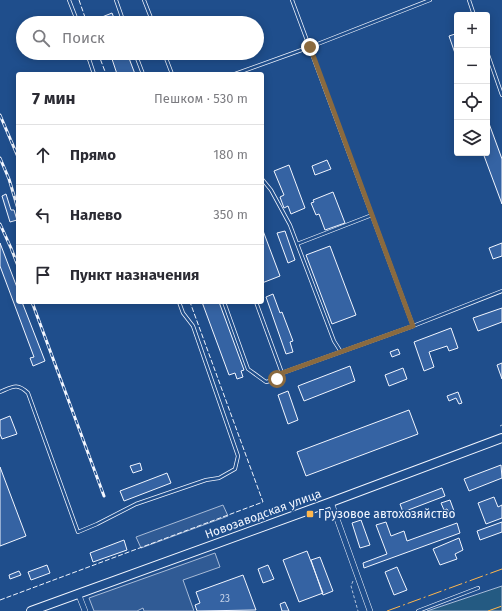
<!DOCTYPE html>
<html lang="ru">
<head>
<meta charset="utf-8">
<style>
  body { margin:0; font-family:"Fira Sans",sans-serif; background:#f2f2f3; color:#2b2b33 }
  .controls { position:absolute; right:12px; top:12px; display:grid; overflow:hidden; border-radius:4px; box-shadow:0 2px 10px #0003 }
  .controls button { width:36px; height:36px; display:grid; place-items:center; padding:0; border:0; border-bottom:1px solid #e1e1e2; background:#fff; color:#2b2b33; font:20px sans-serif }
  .stop { position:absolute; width:12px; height:12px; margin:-9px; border:3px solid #8a6a3f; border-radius:50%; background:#fff }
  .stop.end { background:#8a6a3f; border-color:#fff; box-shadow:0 1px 4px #0008 }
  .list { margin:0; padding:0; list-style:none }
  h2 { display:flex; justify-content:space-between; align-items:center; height:52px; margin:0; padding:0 16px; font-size:17px }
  h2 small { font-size:13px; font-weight:400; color:#7c7c81 }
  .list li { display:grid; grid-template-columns:26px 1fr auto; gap:12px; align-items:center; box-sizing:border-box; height:60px; padding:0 16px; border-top:1px solid #e1e1e2 }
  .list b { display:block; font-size:15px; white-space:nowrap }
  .list em { font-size:13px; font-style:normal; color:#7c7c81 }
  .icon { flex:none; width:22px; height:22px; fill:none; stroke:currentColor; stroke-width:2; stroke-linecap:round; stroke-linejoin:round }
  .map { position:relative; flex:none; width:502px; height:611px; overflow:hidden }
  .search { position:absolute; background:#fff; box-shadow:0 2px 10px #0003; left:16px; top:16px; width:248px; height:44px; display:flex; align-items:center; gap:10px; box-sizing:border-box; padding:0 14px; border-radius:22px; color:#7c7c81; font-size:15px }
  .panel { position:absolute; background:#fff; box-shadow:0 2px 10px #0003; left:16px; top:72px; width:248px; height:232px; border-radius:4px }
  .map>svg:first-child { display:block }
</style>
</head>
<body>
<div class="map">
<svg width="502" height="611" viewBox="0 0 502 611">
  <rect width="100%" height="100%" fill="#1f4e8c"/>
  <!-- green -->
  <path fill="#245a82" stroke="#a8bbd7" d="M502,586v25h-75z"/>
  <!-- parking -->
  <path fill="#305b95" stroke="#a8bbd7" d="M223,505l5,11 -87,32 -5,-11z
    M215,553l5,14 -37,13 11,31h-50l-1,-3 -6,3h-43l-5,-13z"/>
  <!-- building -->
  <path fill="#3563a3" stroke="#f2f6ff" d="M112,13l4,10h-18l-1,-4z
    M455,34l2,4v21l-8,-23z
    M110,53h17l8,21h-18z
    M487,118l15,41v45l-19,-51h4z
    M327,160l4,9 -16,6 -3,-9z
    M289,165l16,43 -14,6 -3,-8 -4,2 -4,-11 4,-2 -10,-24z
    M333,192l12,31 -20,7 -6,-16 -3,1 -5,-12 3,-1 -1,-2z
    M6,194l5,16h3l3,10 -7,2 -8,-26z
    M262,228l18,48 -18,7z
    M285,231l10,29 -7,3 -11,-30z
    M0,243l18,47v12h4l23,59 -12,5 -3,-8 4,-1 -34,-91z
    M502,243v13l-9,3 -4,-11z
    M330,246l26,69 -24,9 -26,-69z
    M273,294l7,19 2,-1 11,29 -3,1 3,10 -7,2 -20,-57z
    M202,302h17l25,68 -3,1 2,6 -6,2 -2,-6 -6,2z
    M502,308v14l-24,9 -5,-13z
    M451,328l7,20 -9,3 -2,-5 -18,6 5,15 -10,4 -10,-29z
    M398,349l2,5 -8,3 -2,-5z
    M502,363v16l-5,-14z
    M350,366l5,15 -51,20 -6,-15z
    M403,368l4,11 -18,7 -4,-11z
    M288,391l10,29 -10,4 -10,-29z
    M458,392l4,11 -3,1 -3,-6 -7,3 -2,-5z
    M409,410l9,24 -112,42 -9,-24z
    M10,416l7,18 -15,5 -2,-5v-14z
    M140,463l2,7 -9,3 -3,-7z
    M501,465l1,13 -33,13 -5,-12z
    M0,467l26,69 -26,10z
    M167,473l4,10 -47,18 -4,-10z
    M442,488l3,8 -42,16 -3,-8z
    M494,497l4,10 4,-2v13l-16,6 -8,-21z
    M450,500l4,11 -5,2 -2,-4 -3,1 -3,-7z
    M361,520l9,25 -10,3 -8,-25z
    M386,522l5,14 13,-5 3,10 50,-18 3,10 -96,35 -1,-5 24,-9 -11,-29z
    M502,522v10l-22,8 -3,-9z
    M459,538l4,12 -8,4 2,5 -17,6 -7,-16z
    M124,540l3,10 -34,12 -3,-9z
    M307,551l16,42 -24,9 -16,-42z
    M320,557l13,34 -10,4 -12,-35z
    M47,565l3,8 -19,7 -3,-8z
    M268,565l6,14 -11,4 -5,-14z
    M397,567l10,23 -13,5 -9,-23z
    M19,571l2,4 -11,4 -1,-4z
    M243,575l13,35 -59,1 -2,-6 5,-2 -4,-11z
    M285,602l4,9h-7l-2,-7z"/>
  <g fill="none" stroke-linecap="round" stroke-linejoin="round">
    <defs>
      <path id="lane" d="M69,0l9,23
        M116,0l8,23
        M144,0l9,23
        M292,0l121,326
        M469,0l5,15
        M487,52l15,43
        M87,53l7,21
        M135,53l8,21
        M164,53l8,21
        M235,74l75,-27 120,-47
        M262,179l9,11 19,35 44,116 7,11
        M297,244l75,-29
        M224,302l24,67 18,13 11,-3 5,-6
        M256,302l26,71 131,-47 89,-35
        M0,392c12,-5 17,-10 28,1l50,139 19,-8 39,-20 70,-24 13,-2 16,-9 3,-13 -45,-130 -10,-13 -4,-11
        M418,611l60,-23"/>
      <path id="street" d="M331,502l39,109
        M78,593l7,18"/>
      <path id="primary" d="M31,611l300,-109 171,-64"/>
    </defs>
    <!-- lane casing -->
    <use href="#lane" stroke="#f2f6ff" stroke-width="4"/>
    <!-- street casing -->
    <use href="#street" stroke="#f2f6ff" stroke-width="6"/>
    <!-- primary casing -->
    <use href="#primary" stroke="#f2f6ff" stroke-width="10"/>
    <!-- path -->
    <path stroke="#b3c4dc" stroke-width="1" stroke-dasharray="3 2" stroke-linecap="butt" d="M500,426l2,-1
      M353,581l-2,5 7,25"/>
    <!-- lane -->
    <use href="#lane" stroke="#1f4e8c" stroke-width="2.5"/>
    <!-- street -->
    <use href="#street" stroke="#1f4e8c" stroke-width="5"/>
    <!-- primary -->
    <use href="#primary" stroke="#1f4e8c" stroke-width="8"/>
    <defs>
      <path id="rail" d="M0,115l18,42
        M0,158l9,21 9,30
        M0,224l11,24 7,18
        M32,302l72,194"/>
    </defs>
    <!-- rail casing -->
    <use href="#rail" stroke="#f2f6ff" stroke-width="3"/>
    <!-- rail -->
    <use href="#rail" stroke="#1f4e8c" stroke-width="1.5" stroke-dasharray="4.5" stroke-linecap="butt"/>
    <!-- fence -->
    <path stroke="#f2f6ff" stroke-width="1" stroke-dasharray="5 2" stroke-linecap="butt" d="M79,0l8,23
      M98,53l8,21
      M0,600l263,-98 -73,-200"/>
    <!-- power -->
    <path stroke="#ffb74d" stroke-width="1" stroke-dasharray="14 3 2 3" stroke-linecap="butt" d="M387,611l115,-42
      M488,611l14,-5"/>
  </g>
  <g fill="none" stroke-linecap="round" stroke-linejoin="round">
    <!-- route -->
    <path stroke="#8a6a3f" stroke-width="5" d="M277,379l5,-6 131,-47 -103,-279"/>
  </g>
  <!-- markers -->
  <rect fill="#ffb74d" stroke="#1f4e8c" stroke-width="1.5" x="306" y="510" width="8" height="8" rx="2"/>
  <g text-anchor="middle" stroke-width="3" stroke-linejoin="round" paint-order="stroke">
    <!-- number labels -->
    <g font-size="10" fill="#c3d1e8">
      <text x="225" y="602">23</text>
    </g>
    <!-- street labels -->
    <g font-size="12" fill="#f2f6ff" stroke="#1f4e8c">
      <text transform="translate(263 514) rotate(-20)" y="4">Новозаводская улица</text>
    </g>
    <!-- poi labels -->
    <g font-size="12" fill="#f2f6ff" stroke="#1f4e8c" text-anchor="start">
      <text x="318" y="518">Грузовое автохозяйство</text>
    </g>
  </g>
</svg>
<div class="controls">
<button>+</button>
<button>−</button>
<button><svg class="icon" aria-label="locate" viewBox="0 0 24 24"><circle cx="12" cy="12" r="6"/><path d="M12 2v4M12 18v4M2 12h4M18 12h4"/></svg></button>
<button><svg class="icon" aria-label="layers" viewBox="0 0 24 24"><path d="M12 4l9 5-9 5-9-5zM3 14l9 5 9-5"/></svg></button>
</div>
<div class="stop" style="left:277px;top:379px"></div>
<div class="stop end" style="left:310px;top:47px"></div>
<div class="search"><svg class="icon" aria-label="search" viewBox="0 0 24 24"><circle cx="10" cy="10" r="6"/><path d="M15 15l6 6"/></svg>Поиск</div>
<section class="panel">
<h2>7 мин<small>Пешком · 530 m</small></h2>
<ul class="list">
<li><svg class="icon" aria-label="ahead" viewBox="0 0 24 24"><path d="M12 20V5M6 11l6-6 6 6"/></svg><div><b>Прямо</b></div><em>180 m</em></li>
<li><svg class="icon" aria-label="left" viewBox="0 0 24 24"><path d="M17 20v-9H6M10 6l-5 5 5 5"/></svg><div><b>Налево</b></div><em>350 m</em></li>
<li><svg class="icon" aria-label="arrive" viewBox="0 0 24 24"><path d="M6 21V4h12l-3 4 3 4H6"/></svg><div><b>Пункт назначения</b></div></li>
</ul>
</section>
</div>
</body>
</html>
